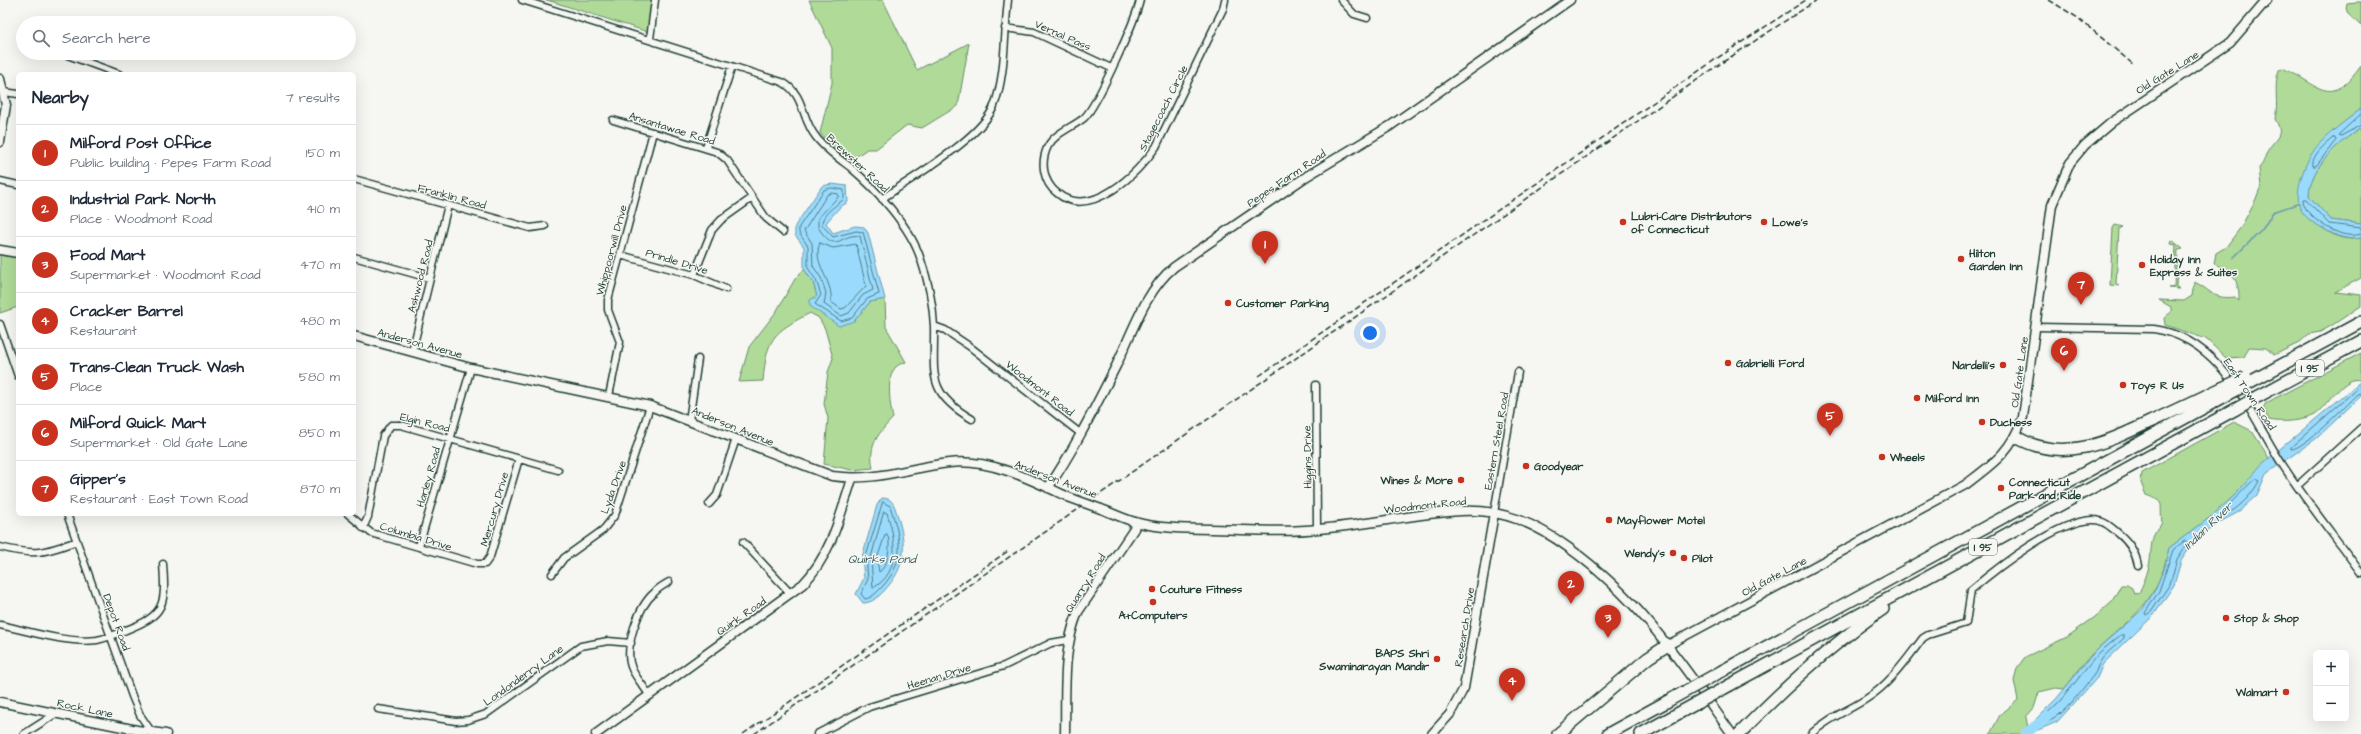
<!DOCTYPE html>
<html lang="en">
<head>
<meta charset="utf-8">
<style>
  body { margin:0; font-family:"Architects Daughter",sans-serif; background:#f6f6f7; color:#1f2937 }
  .controls { position:absolute; right:12px; bottom:12px; display:grid; overflow:hidden; border-radius:6px; box-shadow:0 4px 16px #0002 }
  .controls button { width:36px; height:36px; display:grid; place-items:center; padding:0; border:0; border-bottom:1px solid #e0e1e3; background:#fff; color:#1f2937; font:20px sans-serif }
  .you { position:absolute; left:1370px; top:333px; width:14px; height:14px; margin:-10px; border:3px solid #fff; border-radius:50%; background:#1a73e8; box-shadow:0 0 0 6px #1a73e833 }
  .badge { display:grid; place-items:center; width:26px; height:26px; border-radius:50%; background:#c8321e; color:#fff; font-size:13px; font-weight:700 }
  .pin { position:absolute; translate:-50% -33px; filter:drop-shadow(0 1px 2px #0008) }
  .pin::after { content:''; position:absolute; top:21px; width:14px; height:12px; background:inherit; clip-path:polygon(0 0,100% 0,50% 100%) }
  .list { margin:0; padding:0; list-style:none }
  h2 { display:flex; justify-content:space-between; align-items:center; height:52px; margin:0; padding:0 16px; font-size:17px }
  h2 small { font-size:13px; font-weight:400; color:#747a83 }
  .list li { display:grid; grid-template-columns:26px 1fr auto; gap:12px; align-items:center; box-sizing:border-box; height:56px; padding:0 16px; border-top:1px solid #e0e1e3 }
  .list b { display:block; font-size:15px; white-space:nowrap }
  .list p { margin:0; font-size:13px; white-space:nowrap; color:#747a83 }
  .list em { font-size:13px; font-style:normal; color:#747a83 }
  .icon { flex:none; width:22px; height:22px; fill:none; stroke:currentColor; stroke-width:2; stroke-linecap:round; stroke-linejoin:round }
  .map { position:relative; flex:none; width:2361px; height:734px; overflow:hidden }
  .search { position:absolute; background:#fff; box-shadow:0 4px 16px #0002; left:16px; top:16px; width:340px; height:44px; display:flex; align-items:center; gap:10px; box-sizing:border-box; padding:0 14px; border-radius:22px; color:#747a83; font-size:15px }
  .panel { position:absolute; background:#fff; box-shadow:0 4px 16px #0002; left:16px; top:72px; width:340px; height:444px; border-radius:6px }
  .map>svg:first-child { display:block }
</style>
</head>
<body>
<div class="map">
<svg width="2361" height="734" viewBox="0 0 2361 734">
  <rect width="100%" height="100%" fill="#f6f6f2"/>
  <filter id="ink" filterUnits="userSpaceOnUse"><feTurbulence type="fractalNoise" baseFrequency=".025" numOctaves="2"/><feDisplacementMap in="SourceGraphic" scale="8" xChannelSelector="R" yChannelSelector="G"/><feConvolveMatrix kernelMatrix="1 2 1 2 8 2 1 2 1" color-interpolation-filters="sRGB"/></filter>
  <g filter="url(#ink)">
    <!-- green -->
    <path fill="#afda98" stroke="#678c66" d="M546,0h106l-4,32 -101,-32z
      M809,0h74l34,70 52,-27 -11,63 -36,22 -15,-3 -31,24h-9l-17,12 -18,-14 -12,-14 12,-50v-35z
      M2356,2h5v24l-13,-12 -2,-6 1,-5z
      M2361,66v43c-34,26 -60,47 -62,94 16,19 34,41 62,35v40l-26,14 26,3v11l-30,20 -11,6 -11,2 -10,9 -25,12 -8,-7 -17,-1 -5,10 -18,1 -20,-19 -41,-14 -1,-7 7,-6v-5l-12,-7 25,1 8,-5 2,-14c17,7 17,18 41,15l4,4c1,-19 -6,-30 -25,-37l2,-11 10,-6 15,-20 14,-26 6,-15 -2,-18c6,-6 5,-11 9,-18 8,-13 17,-14 7,-31 4,-16 -2,-34 4,-49l3,-2c37,15 47,43 79,-2z
      M2361,128v96l-30,-4 -22,-24c1,-30 29,-53 52,-68z
      M2115,225l8,2 -4,2 -3,55 3,2 -9,-1 3,-57z
      M2172,240l11,9 -5,1 -2,37 4,2 -11,-1 5,-1 2,-42 -5,-1z
      M0,255l18,3v49l-18,6z
      M804,269l9,13 4,14 37,25 16,-19 15,-3 1,28 20,35c-4,1 -9,3 -11,6 -9,10 -5,38 -2,50 -15,16 -25,27 -20,50l-21,2 -28,-6 4,-46 -4,-14 4,-32 5,-14 -8,-29 -6,-11 -9,-5c-38,20 -43,25 -47,68l-24,1 10,-35 27,-35 19,-33z
      M2361,353v27c-18,-5 -32,26 -46,35 -11,6 -34,8 -46,5l-6,-12 3,-5z
      M2234,422l18,9 17,27 -33,36 -24,22 -43,32c-13,57 -32,64 -72,101 -12,11 -22,27 -33,40l-8,-1 -17,4 -5,16 -8,9 3,17h-39l10,-19 18,-15 -4,-19 3,-13 8,-11 42,-20 28,-20 16,-14 10,-18h6l5,3 2,6 5,-1c3,-7 7,-15 9,-23 5,-17 0,-35 14,-47 -3,-21 5,-20 -16,-28l-5,-12 1,-10z"/>
    <!-- water -->
    <path fill="#9adafc" stroke="#699bac" d="M2361,109v19c-23,15 -51,38 -52,68l22,24 30,4v14c-16,3 -29,-4 -42,-12 -9,-5 -18,-12 -20,-22 -4,-18 8,-47 20,-60 12,-13 28,-24 42,-35z
      M832,184l15,2 1,16 -9,6 -13,15 7,10 22,-7 9,1 4,6 17,66 -15,3 -16,19 -15,5 -29,-20v-6l7,-4 -4,-14 -9,-13v-22l-9,-12v-9l27,-40z
      M2361,381v15l-44,42 -51,36 -9,21 -20,18 -17,9 -27,21 -12,18 -7,24 -20,30 -51,49 -6,14 -40,44 -19,8 -2,-11 21,-21 39,-48 46,-40 13,-20 10,-24 4,-18 43,-32 24,-22 26,-30z
      M882,498c11,0 12,7 15,16 10,31 10,52 -13,77 -6,6 -12,12 -21,12l-7,-9 8,-16 -2,-21 15,-52z"/>
    <g fill="none" stroke-linecap="round" stroke-linejoin="round">
      <!-- shore -->
      <path stroke="#507c84" stroke-width="1" d="M2361,114l-23,21 3,1 20,-11
        M2333,138h2l1,2 -20,26h-3c-2,-10 12,-22 20,-28z
        M832,188l12,2v9c-7,6 -23,15 -22,26l11,12 23,-6 7,1 16,62 -12,5 -15,19 -11,3 -26,-17 6,-9 -5,-15 -8,-12v-22l-9,-13v-6l25,-37z
        M832,193l6,1 1,2 -21,22v9c19,30 22,5 42,9l13,54 -10,5 -14,18 -8,3 -17,-12 2,-11 -5,-15 -8,-12 -1,-23 -8,-12 23,-36z
        M2361,228l-32,-4 -23,-25h-3c-1,16 31,35 45,36 4,1 9,0 13,-1
        M820,243l13,5 23,-4 10,42 -21,22 -4,1 -10,-7c3,-21 -20,-39 -11,-59z
        M2361,385l-70,62v2c12,1 55,-44 66,-55l4,-1
        M2255,479l4,2c-5,11 -24,33 -36,33v-3z
        M883,502l7,4c10,31 17,54 -8,81 -5,5 -10,11 -17,12l-4,-5 7,-15 -2,-22z
        M884,512l3,1c8,25 15,59 -14,75l-2,-30z
        M887,534c5,9 1,33 -8,38l-2,-13 8,-24z
        M2185,541l3,2 -11,16 -7,25 -19,28 -5,3 -1,-2 14,-22 14,-41z
        M2121,635h3v3c-7,7 -19,15 -24,24 -3,4 -3,10 -7,14 -11,13 -34,47 -51,47l-1,-4 19,-18 39,-48z"/>
      <!-- stream -->
      <path stroke="#699bac" stroke-width="1.5" d="M2233,258l29,-28 11,-18 27,-9"/>
      <!-- river -->
      <path stroke="#9adafc" stroke-width="10" d="M2025,734l22,-17"/>
      <defs>
        <path id="street" d="M522,0l260,82c23,12 19,37 34,55 9,12 22,21 34,30 26,22 61,60 71,93 7,20 12,46 13,66 1,47 -9,66 38,93
          M1140,0c-4,19 -43,106 -56,118 -11,9 -29,15 -36,28 -8,16 -5,36 9,47 33,28 81,-20 99,-46l67,-138 2,-9
          M1341,0l13,14 13,4
          M1005,28l29,4 77,36
          M650,39l5,-39
          M62,53l57,21
          M4,92l14,2
          M613,120l104,32 10,8 39,58 17,14
          M706,147l26,-81
          M354,179l176,49 15,-2
          M0,181l18,4
          M882,199c30,-22 99,-60 112,-93 12,-30 10,-73 14,-106
          M620,255l74,20 32,14
          M354,257l75,21
          M694,275l18,-45 9,-10 31,-22
          M0,324l18,52
          M934,326l11,4 24,16 111,87
          M2037,327l117,2c70,10 96,86 130,138 24,37 52,71 77,106
          M412,352l36,-147
          M1316,385l1,144
          M609,396l11,-54 -12,-32v-10l45,-168
          M689,421l9,-62
          M2297,486l64,-58
          M709,504l8,-9 19,-56
          M1494,513l24,-141
          M67,514l65,182 8,19 13,19
          M348,514l23,19 106,31h8l5,-7 29,-98
          M363,528l5,-11 15,-81 8,-11h10l157,45
          M743,542l48,52
          M419,546l52,-178
          M0,547c35,9 44,6 77,-6
          M552,574l12,-16 39,-28 12,-15 35,-109
          M0,625c28,6 69,19 97,15 10,-2 20,-6 29,-10 39,-15 40,-25 37,-66
          M649,695c-5,-9 -13,-17 -17,-26 -9,-20 6,-62 22,-76 4,-5 10,-8 15,-11
          M378,709l78,12 12,-1 18,-6 95,-68 27,-5 23,2
          M24,734l33,-21
          M817,734l52,-27 135,-41 47,-23 17,-3
          M1811,734c18,-17 35,-22 55,-35 24,-15 40,-39 57,-61l5,-3 38,-12 5,-33c26,-22 88,-71 123,-70 9,0 17,7 24,13 11,9 18,19 20,33"/>
        <path id="secondary" d="M0,79l6,26 -6,37
          M0,250l18,3
          M354,336l117,32 179,38 182,70c43,6 75,-8 117,-13 40,-5 83,17 119,34
          M1048,488c26,-38 47,-81 68,-122 16,-33 29,-75 58,-99l133,-91 83,-50 180,-126
          M1101,509c11,4 23,10 34,13 34,9 72,6 106,8 26,1 52,2 77,-1 48,-4 95,-15 142,-18 42,-3 76,13 109,37 71,51 113,116 163,186
          M1668,645l297,-160c29,-22 46,-33 58,-68l29,-212 18,-42 15,-18 27,-23 118,-79 37,-43
          M0,702l137,28 29,4
          M596,734l207,-150c28,-29 37,-68 49,-105
          M1065,734c1,-40 -3,-84 13,-122l56,-83 2,-7
          M1432,734l18,-20 14,-26 30,-175"/>
        <path id="highway" d="M2250,382l111,-60
          M2259,396l102,-55
          M2016,437c47,27 92,5 136,-16 24,-11 47,-22 70,-33
          M1722,671l505,-276
          M1730,685l506,-276
          M1558,734l90,-76 20,-13
          M1608,734l60,-33
          M1641,734l38,-21
          M1739,734c44,-45 91,-89 144,-125"/>
      </defs>
      <!-- street casing -->
      <use href="#street" stroke="#1f3d34" stroke-width="9"/>
      <!-- secondary casing -->
      <use href="#secondary" stroke="#1f3d34" stroke-width="11"/>
      <!-- highway casing -->
      <use href="#highway" stroke="#1f3d34" stroke-width="14"/>
      <!-- street -->
      <use href="#street" stroke="#f6f6f2" stroke-width="6"/>
      <!-- secondary -->
      <use href="#secondary" stroke="#f6f6f2" stroke-width="8"/>
      <!-- highway -->
      <use href="#highway" stroke="#f6f6f2" stroke-width="11"/>
      <!-- rail -->
      <path stroke="#1f3d34" stroke-width="1.5" stroke-dasharray="6 3" stroke-linecap="butt" d="M2049,0l29,18 56,47
        M1259,376l460,-319 87,-57
        M743,734l265,-183
        M754,734l969,-672 94,-62"/>
      <defs>
        <path id="secondary-bridge" d="M1068,497l33,12"/>
        <path id="highway-bridge" d="M2222,388l24,-11
          M2227,395l19,-10
          M2236,409l23,-13
          M1668,701l54,-30
          M1679,713l51,-28"/>
      </defs>
      <!-- secondary-bridge casing -->
      <use href="#secondary-bridge" stroke="#1f3d34" stroke-width="11" stroke-linecap="butt"/>
      <!-- highway-bridge casing -->
      <use href="#highway-bridge" stroke="#1f3d34" stroke-width="14" stroke-linecap="butt"/>
      <!-- secondary-bridge -->
      <use href="#secondary-bridge" stroke="#f6f6f2" stroke-width="8"/>
      <!-- highway-bridge -->
      <use href="#highway-bridge" stroke="#f6f6f2" stroke-width="11"/>
    </g>
  </g>
  <!-- markers -->
  <g fill="#c8321e" stroke="#f6f6f2" stroke-width="1.5">
    <circle cx="1623" cy="222" r="4"/>
    <circle cx="1764" cy="222" r="4"/>
    <circle cx="1961" cy="259" r="4"/>
    <circle cx="2142" cy="265" r="4"/>
    <circle cx="1228" cy="303" r="4"/>
    <circle cx="1728" cy="363" r="4"/>
    <circle cx="2003" cy="365" r="4"/>
    <circle cx="2123" cy="385" r="4"/>
    <circle cx="1917" cy="398" r="4"/>
    <circle cx="1982" cy="422" r="4"/>
    <circle cx="1882" cy="457" r="4"/>
    <circle cx="1526" cy="466" r="4"/>
    <circle cx="1461" cy="480" r="4"/>
    <circle cx="2001" cy="488" r="4"/>
    <circle cx="1609" cy="520" r="4"/>
    <circle cx="1673" cy="553" r="4"/>
    <circle cx="1684" cy="558" r="4"/>
    <circle cx="1152" cy="589" r="4"/>
    <circle cx="1153" cy="602" r="4"/>
    <circle cx="2226" cy="618" r="4"/>
    <circle cx="1437" cy="659" r="4"/>
    <circle cx="2286" cy="692" r="4"/>
  </g>
  <g text-anchor="middle" stroke-width="3" stroke-linejoin="round" paint-order="stroke">
    <!-- shield labels -->
    <g fill="#f6f6f2" stroke="#60746d" stroke-width="1">
      <rect x="2296" y="360" width="28" height="16" rx="3"/>
      <rect x="1969" y="539" width="28" height="16" rx="3"/>
    </g>
    <g font-size="10" font-weight="bold" fill="#1f3d34">
      <text x="2310" y="372">I 95</text>
      <text x="1983" y="551">I 95</text>
    </g>
    <!-- street labels -->
    <g font-size="11" fill="#1f3d34" stroke="#f6f6f2">
      <text transform="translate(1063 35) rotate(24)" y="4">Vernal Pass</text>
      <text transform="translate(2167 72) rotate(-32)" y="4">Old Gate Lane</text>
      <text transform="translate(1163 108) rotate(-63)" y="4">Stagecoach Circle</text>
      <text transform="translate(672 128) rotate(17)" y="4">Ansantawae Road</text>
      <text transform="translate(858 163) rotate(43)" y="4">Brewster Road</text>
      <text transform="translate(1286 178) rotate(-34)" y="4">Pepes Farm Road</text>
      <text transform="translate(452 196) rotate(15)" y="4">Franklin Road</text>
      <text transform="translate(611 250) rotate(-75)" y="4">Whippoorwill Drive</text>
      <text transform="translate(677 261) rotate(17)" y="4">Prindle Drive</text>
      <text transform="translate(420 276) rotate(-76)" y="4">Ashwood Road</text>
      <text transform="translate(420 343) rotate(15)" y="4">Anderson Avenue</text>
      <text transform="translate(2019 372) rotate(-82)" y="4">Old Gate Lane</text>
      <text transform="translate(1040 388) rotate(38)" y="4">Woodmont Road</text>
      <text transform="translate(2250 394) rotate(56)" y="4">East Town Road</text>
      <text transform="translate(425 422) rotate(14)" y="4">Elgin Road</text>
      <text transform="translate(733 426) rotate(22)" y="4">Anderson Avenue</text>
      <text transform="translate(1496 441) rotate(-80)" y="4">Eastern Steel Road</text>
      <text transform="translate(1307 457) rotate(-91)" y="4">Higgins Drive</text>
      <text transform="translate(428 477) rotate(-74)" y="4">Harley Road</text>
      <text transform="translate(1056 479) rotate(21)" y="4">Anderson Avenue</text>
      <text transform="translate(613 487) rotate(-70)" y="4">Lyda Drive</text>
      <text transform="translate(1425 505) rotate(-6)" y="4">Woodmont Road</text>
      <text transform="translate(494 509) rotate(-74)" y="4">Mercury Drive</text>
      <text transform="translate(416 536) rotate(17)" y="4">Columbia Drive</text>
      <text transform="translate(1774 576) rotate(-28)" y="4">Old Gate Lane</text>
      <text transform="translate(1085 583) rotate(-58)" y="4">Quarry Road</text>
      <text transform="translate(741 616) rotate(-35)" y="4">Quirk Road</text>
      <text transform="translate(117 622) rotate(70)" y="4">Depot Road</text>
      <text transform="translate(1464 627) rotate(-81)" y="4">Research Drive</text>
      <text transform="translate(523 675) rotate(-36)" y="4">Londonderry Lane</text>
      <text transform="translate(939 676) rotate(-17)" y="4">Heenan Drive</text>
      <text transform="translate(85 708) rotate(12)" y="4">Rock Lane</text>
    </g>
    <!-- poi labels -->
    <g font-size="11" font-weight="bold" fill="#1f3d34" stroke="#f6f6f2" text-anchor="start">
      <text x="1631" y="220">Lubri-Care Distributors<tspan x="1631" dy="13">of Connecticut</tspan></text>
      <text x="1772" y="226">Lowe's</text>
      <text x="1969" y="257">Hilton<tspan x="1969" dy="13">Garden Inn</tspan></text>
      <text x="2150" y="263">Holiday Inn<tspan x="2150" dy="13">Express &amp; Suites</tspan></text>
      <text x="1236" y="307">Customer Parking</text>
      <text x="1736" y="367">Gabrielli Ford</text>
      <text x="1995" y="369" text-anchor="end">Nardelli’s</text>
      <text x="2131" y="389">Toys R Us</text>
      <text x="1925" y="402">Milford Inn</text>
      <text x="1990" y="426">Duchess</text>
      <text x="1890" y="461">Wheels</text>
      <text x="1534" y="470">Goodyear</text>
      <text x="1453" y="484" text-anchor="end">Wines &amp; More</text>
      <text x="2009" y="486">Connecticut<tspan x="2009" dy="13">Park and Ride</tspan></text>
      <text x="1617" y="524">Mayflower Motel</text>
      <text x="1665" y="557" text-anchor="end">Wendy's</text>
      <text x="1692" y="562">Pilot</text>
      <text x="1160" y="593">Couture Fitness</text>
      <text x="1153" y="619" text-anchor="middle">A+Computers</text>
      <text x="2234" y="622">Stop &amp; Shop</text>
      <text x="1429" y="657" text-anchor="end">BAPS Shri<tspan x="1429" dy="13">Swaminarayan Mandir</tspan></text>
      <text x="2278" y="696" text-anchor="end">Walmart</text>
    </g>
    <!-- water labels -->
    <g font-size="12" font-style="italic" fill="#385c5c" stroke="#f6f6f2">
      <text transform="translate(2208 526) rotate(-44)" y="4">Indian River</text>
      <text x="882" y="563">Quirks Pond</text>
    </g>
  </g>
</svg>
<div class="controls">
<button>+</button>
<button>−</button>
</div>
<div class="you"></div>
<div class="pin badge" style="left:1265px;top:264px">1</div>
<div class="pin badge" style="left:1571px;top:604px">2</div>
<div class="pin badge" style="left:1608px;top:638px">3</div>
<div class="pin badge" style="left:1512px;top:701px">4</div>
<div class="pin badge" style="left:1830px;top:436px">5</div>
<div class="pin badge" style="left:2064px;top:371px">6</div>
<div class="pin badge" style="left:2081px;top:305px">7</div>
<div class="search"><svg class="icon" aria-label="search" viewBox="0 0 24 24"><circle cx="10" cy="10" r="6"/><path d="M15 15l6 6"/></svg>Search here</div>
<section class="panel">
<h2>Nearby<small>7 results</small></h2>
<ul class="list">
<li><span class="badge">1</span><div><b>Milford Post Office</b><p>Public building · Pepes Farm Road</p></div><em>150 m</em></li>
<li><span class="badge">2</span><div><b>Industrial Park North</b><p>Place · Woodmont Road</p></div><em>410 m</em></li>
<li><span class="badge">3</span><div><b>Food Mart</b><p>Supermarket · Woodmont Road</p></div><em>470 m</em></li>
<li><span class="badge">4</span><div><b>Cracker Barrel</b><p>Restaurant</p></div><em>480 m</em></li>
<li><span class="badge">5</span><div><b>Trans-Clean Truck Wash</b><p>Place</p></div><em>580 m</em></li>
<li><span class="badge">6</span><div><b>Milford Quick Mart</b><p>Supermarket · Old Gate Lane</p></div><em>850 m</em></li>
<li><span class="badge">7</span><div><b>Gipper's</b><p>Restaurant · East Town Road</p></div><em>870 m</em></li>
</ul>
</section>
</div>
</body>
</html>
